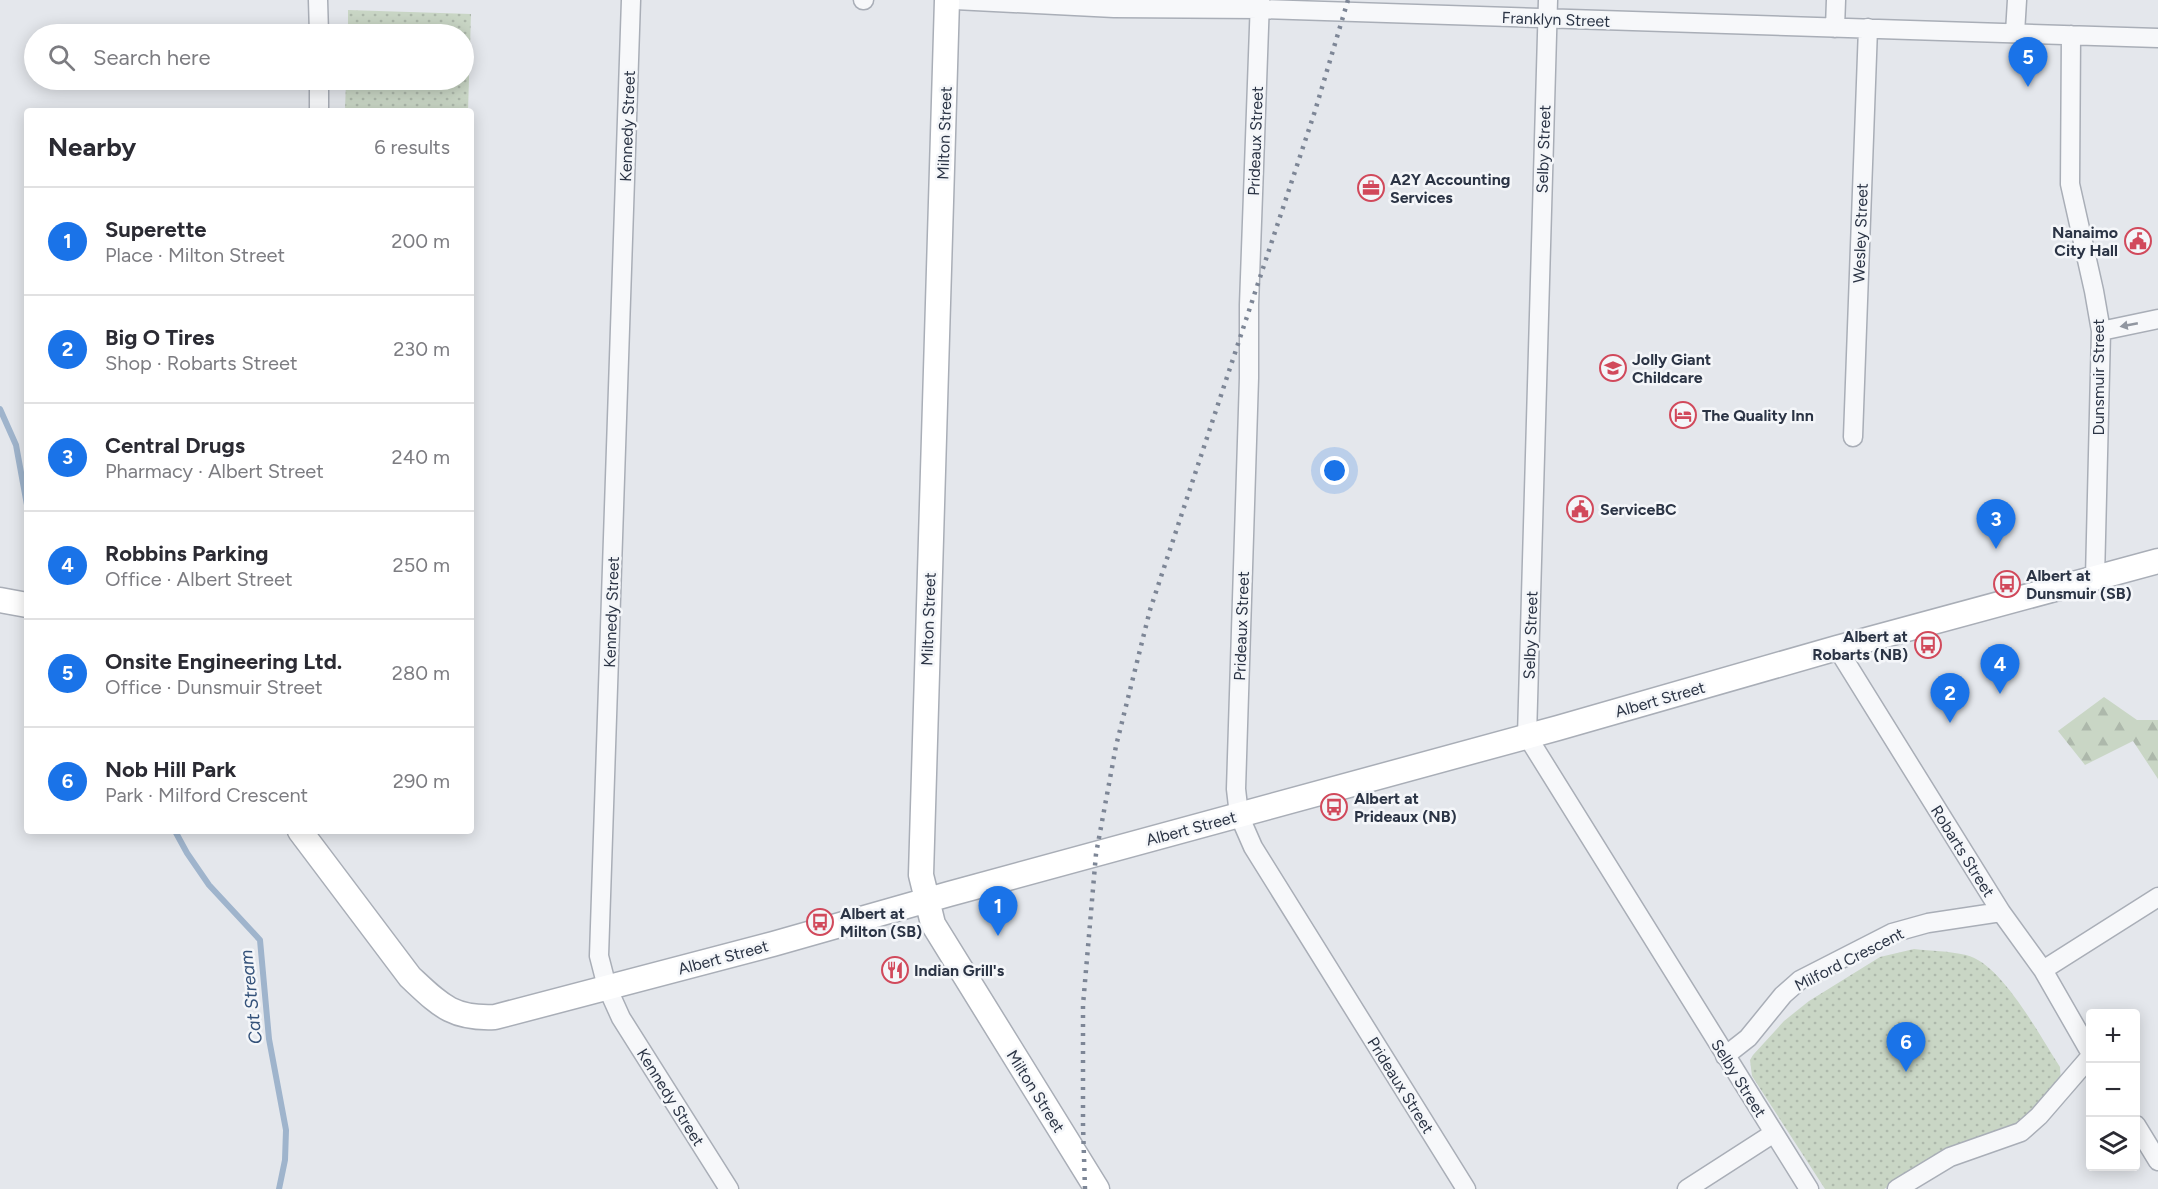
<!DOCTYPE html>
<html lang="en">
<head>
<meta charset="utf-8">
<style>
  body { margin:0; font-family:Figtree,sans-serif; background:#f2f2f3; color:#2b2b33 }
  .controls { position:absolute; right:18px; bottom:18px; display:grid; overflow:hidden; border-radius:6px; box-shadow:0 3px 15px #0003 }
  .controls button { width:54px; height:54px; display:grid; place-items:center; padding:0; border:0; border-bottom:2px solid #e1e1e2; background:#fff; color:#2b2b33; font:30px sans-serif }
  .you { position:absolute; left:1335px; top:471px; width:21px; height:21px; margin:-15px; border:4px solid #fff; border-radius:50%; background:#1a73e8; box-shadow:0 0 0 9px #1a73e833 }
  .badge { display:grid; place-items:center; width:39px; height:39px; border-radius:50%; background:#1a73e8; color:#fff; font-size:20px; font-weight:700 }
  .pin { position:absolute; translate:-50% -50px; filter:drop-shadow(0 2px 3px #0008) }
  .pin::after { content:''; position:absolute; top:32px; width:21px; height:18px; background:inherit; clip-path:polygon(0 0,100% 0,50% 100%) }
  .list { margin:0; padding:0; list-style:none }
  h2 { display:flex; justify-content:space-between; align-items:center; height:78px; margin:0; padding:0 24px; font-size:26px }
  h2 small { font-size:20px; font-weight:400; color:#7c7c81 }
  .list li { display:grid; grid-template-columns:39px 1fr auto; gap:18px; align-items:center; box-sizing:border-box; height:108px; padding:0 24px; border-top:2px solid #e1e1e2 }
  .list b { display:block; font-size:22px; white-space:nowrap }
  .list p { margin:0; font-size:20px; white-space:nowrap; color:#7c7c81 }
  .list em { font-size:20px; font-style:normal; color:#7c7c81 }
  .icon { flex:none; width:33px; height:33px; fill:none; stroke:currentColor; stroke-width:2; stroke-linecap:round; stroke-linejoin:round }
  .map { position:relative; flex:none; width:2158px; height:1189px; overflow:hidden }
  .search { position:absolute; background:#fff; box-shadow:0 3px 15px #0003; left:24px; top:24px; width:450px; height:66px; display:flex; align-items:center; gap:15px; box-sizing:border-box; padding:0 21px; border-radius:33px; color:#7c7c81; font-size:22px }
  .panel { position:absolute; background:#fff; box-shadow:0 3px 15px #0003; left:24px; top:108px; width:450px; height:726px; border-radius:6px }
  .map>svg:first-child { display:block }
</style>
</head>
<body>
<div class="map">
<svg width="2158" height="1189" viewBox="0 0 2158 1189">
  <defs>
    <pattern id="forest-firs" width="22" height="20" patternUnits="userSpaceOnUse" patternTransform="scale(1.5)"><rect width="22" height="20" fill="#c9d6c5"/><path d="M5 1l3.5 6h-7zM16 11l3.5 6h-7z" fill="#adb8ab"/></pattern>
    <pattern id="park-dots" width="8" height="8" patternUnits="userSpaceOnUse" patternTransform="scale(1.5)"><rect width="8" height="8" fill="#c9d6c5"/><path d="M2 2h.1M6 6h.1" fill="none" stroke="#adb8ab" stroke-width="1.8" stroke-linecap="round"/></pattern>
  </defs>
  <rect width="100%" height="100%" fill="#e4e7ec"/>
  <!-- forest -->
  <path fill="url(#forest-firs)" d="M2104,697l33,23h21v59l-25,-38 -48,24 -27,-34z"/>
  <!-- park -->
  <path fill="url(#park-dots)" d="M348,10l123,4 -3,97h-123l1,-31h118v-46h-116z
    M1914,949c17,2 35,2 52,6 36,8 74,82 94,112l1,15 -40,43 -67,25 -70,39h-59l-73,-113 -2,-16 3,-5 31,-34 25,-20 71,-44z"/>
  <g fill="none" stroke-linecap="round" stroke-linejoin="round">
    <!-- stream -->
    <path stroke="#9fb4cc" stroke-width="6" d="M0,409l16,36 11,60
      M175,831l12,22 22,32 51,55 9,99 17,91 -1,30 -6,29"/>
    <defs>
      <path id="street" d="M318,0l1,34
        M631,0l-32,956 8,31 14,31 108,171
        M863,0h1
        M955,0l159,8 146,1 898,29
        M1260,0l-11,305v73l-13,411 3,26 14,32 213,342
        M1548,0l-21,736 282,453
        M1835,28l1,-28
        M2015,33l2,-33
        M2071,35l-1,149 24,107 7,40 -6,247
        M319,80v31
        M2101,331l57,-12
        M1853,437l15,-409
        M1837,648l164,264 42,58 47,82
        M2043,970l115,-73
        M1725,1056l23,-18 35,-43 17,-15 92,-47 36,-10 73,-11
        M2136,1125l22,36
        M1687,1189l87,-56
        M1897,1189l53,-32 71,-25 18,-16 51,-59"/>
      <path id="secondary" d="M947,0l-26,875 12,49 164,265
        M0,600l27,5
        M300,831l110,146c30,28 42,42 85,40l278,-73 176,-50 609,-166 279,-80 321,-87"/>
    </defs>
    <!-- street casing -->
    <use href="#street" stroke="#a9aeb7" stroke-width="21"/>
    <!-- secondary casing -->
    <use href="#secondary" stroke="#a9aeb7" stroke-width="27"/>
    <!-- street -->
    <use href="#street" stroke="#f7f8fa" stroke-width="18"/>
    <!-- secondary -->
    <use href="#secondary" stroke="#fff" stroke-width="24"/>
    <!-- rail -->
    <path stroke="#7d8696" stroke-width="4.5" stroke-dasharray="3 6" stroke-linecap="butt" d="M1085,1189l-2,-64v-120l13,-151 20,-108 34,-136 165,-499 33,-111"/>
  </g>
  <!-- one-way arrows -->
  <defs><path id="oneway-solid" d="M-6-.8H1V-3.2L6.5 0L1 3.2V.8H-6Z" transform="scale(1.5)"/></defs>
  <use fill="#9196a0" href="#oneway-solid" transform="translate(2129 325) rotate(169)"/>
  <!-- icons -->
  <defs>
    <symbol id="office-ring" viewBox="-11 -11 22 22"><circle r="9.5" fill="#f4f6f9" stroke="#d1495b" stroke-width="1.5"/><path d="M-6-3h4V-5.5h4V-3h4V5H-6ZM-1-4.5V-3h2v-1.5ZM-6 0V1H6V0Z" fill="#d1495b"/></symbol>
    <symbol id="civic-ring" viewBox="-11 -11 22 22"><circle r="9.5" fill="#f4f6f9" stroke="#d1495b" stroke-width="1.5"/><path d="M-.6-6.5H3V-4.5H.6V-3L4-1V1h2V6H-6V1h2V-1L-.6-3ZM-1.2 2.5V6h2.4V2.5Z" fill="#d1495b"/></symbol>
    <symbol id="school-ring" viewBox="-11 -11 22 22"><circle r="9.5" fill="#f4f6f9" stroke="#d1495b" stroke-width="1.5"/><path d="M0-5L7-2L0 1L-7-2ZM-4 1L0 2.5L4 1V4Q0 6-4 4Z" fill="#d1495b"/></symbol>
    <symbol id="hotel-ring" viewBox="-11 -11 22 22"><circle r="9.5" fill="#f4f6f9" stroke="#d1495b" stroke-width="1.5"/><path d="M-6-4.5h1.5V1H6V5H4.5V3h-9V5H-6ZM-4 0a1.8 1.8 0 1 1 3.6 0ZM.5 0V-2.5h3Q6-2.5 6 0Z" fill="#d1495b"/></symbol>
    <symbol id="bus-ring" viewBox="-11 -11 22 22"><circle r="9.5" fill="#f4f6f9" stroke="#d1495b" stroke-width="1.5"/><path d="M-5-6H5V4H4V6H2V4H-2V6H-4V4H-5ZM-3.5-4V0h7V-4ZM-3.5 1.2v1.5H-2V1.2ZM2 1.2v1.5H3.5V1.2Z" fill="#d1495b"/></symbol>
    <symbol id="restaurant-ring" viewBox="-11 -11 22 22"><circle r="9.5" fill="#f4f6f9" stroke="#d1495b" stroke-width="1.5"/><path d="M-5-6h1v4h1v-4h1v4h1v-4h1v5L-1.5 .5V6h-2V.5L-5-1ZM5-6V6H3V1.5H1.5Q1.5-4 5-6Z" fill="#d1495b"/></symbol>
  </defs>
  <g fill-rule="evenodd">
    <use href="#office-ring" x="1356" y="173" width="30" height="30"/>
    <use href="#civic-ring" x="2123" y="226" width="30" height="30"/>
    <use href="#school-ring" x="1598" y="353" width="30" height="30"/>
    <use href="#hotel-ring" x="1668" y="400" width="30" height="30"/>
    <use href="#civic-ring" x="1565" y="494" width="30" height="30"/>
    <use href="#bus-ring" x="1992" y="569" width="30" height="30"/>
    <use href="#bus-ring" x="1913" y="630" width="30" height="30"/>
    <use href="#bus-ring" x="1319" y="792" width="30" height="30"/>
    <use href="#bus-ring" x="805" y="907" width="30" height="30"/>
    <use href="#restaurant-ring" x="880" y="955" width="30" height="30"/>
  </g>
  <g text-anchor="middle" stroke-width="5" stroke-linejoin="round" paint-order="stroke">
    <!-- street labels -->
    <g font-size="16" fill="#2b3445" stroke="#f4f6f9">
      <text transform="translate(1556 19) rotate(2)" y="6">Franklyn Street</text>
      <text transform="translate(627 126) rotate(-88)" y="6">Kennedy Street</text>
      <text transform="translate(944 133) rotate(-88)" y="6">Milton Street</text>
      <text transform="translate(1255 141) rotate(-88)" y="6">Prideaux Street</text>
      <text transform="translate(1543 149) rotate(-88)" y="6">Selby Street</text>
      <text transform="translate(1860 233) rotate(-88)" y="6">Wesley Street</text>
      <text transform="translate(2098 377) rotate(-90)" y="6">Dunsmuir Street</text>
      <text transform="translate(611 612) rotate(-88)" y="6">Kennedy Street</text>
      <text transform="translate(928 619) rotate(-88)" y="6">Milton Street</text>
      <text transform="translate(1241 626) rotate(-88)" y="6">Prideaux Street</text>
      <text transform="translate(1530 635) rotate(-88)" y="6">Selby Street</text>
      <text transform="translate(1660 699) rotate(-16)" y="6">Albert Street</text>
      <text transform="translate(1191 828) rotate(-15)" y="6">Albert Street</text>
      <text transform="translate(1963 851) rotate(58)" y="6">Robarts Street</text>
      <text transform="translate(723 957) rotate(-15)" y="6">Albert Street</text>
      <text transform="translate(1849 959) rotate(-27)" y="6">Milford Crescent</text>
      <text transform="translate(1739 1078) rotate(58)" y="6">Selby Street</text>
      <text transform="translate(1401 1085) rotate(58)" y="6">Prideaux Street</text>
      <text transform="translate(1036 1091) rotate(58)" y="6">Milton Street</text>
      <text transform="translate(671 1097) rotate(58)" y="6">Kennedy Street</text>
    </g>
    <!-- poi labels -->
    <g font-size="16" font-weight="bold" fill="#2b3445" stroke="#f4f6f9" text-anchor="start">
      <text x="1390" y="185">A2Y Accounting<tspan x="1390" dy="18">Services</tspan></text>
      <text x="2118" y="238" text-anchor="end">Nanaimo<tspan x="2118" dy="18">City Hall</tspan></text>
      <text x="1632" y="365">Jolly Giant<tspan x="1632" dy="18">Childcare</tspan></text>
      <text x="1702" y="421">The Quality Inn</text>
      <text x="1600" y="515">ServiceBC</text>
      <text x="2026" y="581">Albert at<tspan x="2026" dy="18">Dunsmuir (SB)</tspan></text>
      <text x="1908" y="642" text-anchor="end">Albert at<tspan x="1908" dy="18">Robarts (NB)</tspan></text>
      <text x="1354" y="804">Albert at<tspan x="1354" dy="18">Prideaux (NB)</tspan></text>
      <text x="840" y="919">Albert at<tspan x="840" dy="18">Milton (SB)</tspan></text>
      <text x="914" y="976">Indian Grill's</text>
    </g>
    <!-- water labels -->
    <g font-size="18" font-style="italic" fill="#34527a" stroke="#f4f6f9">
      <text transform="translate(251 997) rotate(-96)" y="6">Cat Stream</text>
    </g>
  </g>
</svg>
<div class="controls">
<button>+</button>
<button>−</button>
<button><svg class="icon" aria-label="layers" viewBox="0 0 24 24"><path d="M12 4l9 5-9 5-9-5zM3 14l9 5 9-5"/></svg></button>
</div>
<div class="you"></div>
<div class="pin badge" style="left:998px;top:936px">1</div>
<div class="pin badge" style="left:1950px;top:723px">2</div>
<div class="pin badge" style="left:1996px;top:549px">3</div>
<div class="pin badge" style="left:2000px;top:694px">4</div>
<div class="pin badge" style="left:2028px;top:87px">5</div>
<div class="pin badge" style="left:1906px;top:1072px">6</div>
<div class="search"><svg class="icon" aria-label="search" viewBox="0 0 24 24"><circle cx="10" cy="10" r="6"/><path d="M15 15l6 6"/></svg>Search here</div>
<section class="panel">
<h2>Nearby<small>6 results</small></h2>
<ul class="list">
<li><span class="badge">1</span><div><b>Superette</b><p>Place · Milton Street</p></div><em>200 m</em></li>
<li><span class="badge">2</span><div><b>Big O Tires</b><p>Shop · Robarts Street</p></div><em>230 m</em></li>
<li><span class="badge">3</span><div><b>Central Drugs</b><p>Pharmacy · Albert Street</p></div><em>240 m</em></li>
<li><span class="badge">4</span><div><b>Robbins Parking</b><p>Office · Albert Street</p></div><em>250 m</em></li>
<li><span class="badge">5</span><div><b>Onsite Engineering Ltd.</b><p>Office · Dunsmuir Street</p></div><em>280 m</em></li>
<li><span class="badge">6</span><div><b>Nob Hill Park</b><p>Park · Milford Crescent</p></div><em>290 m</em></li>
</ul>
</section>
</div>
</body>
</html>
